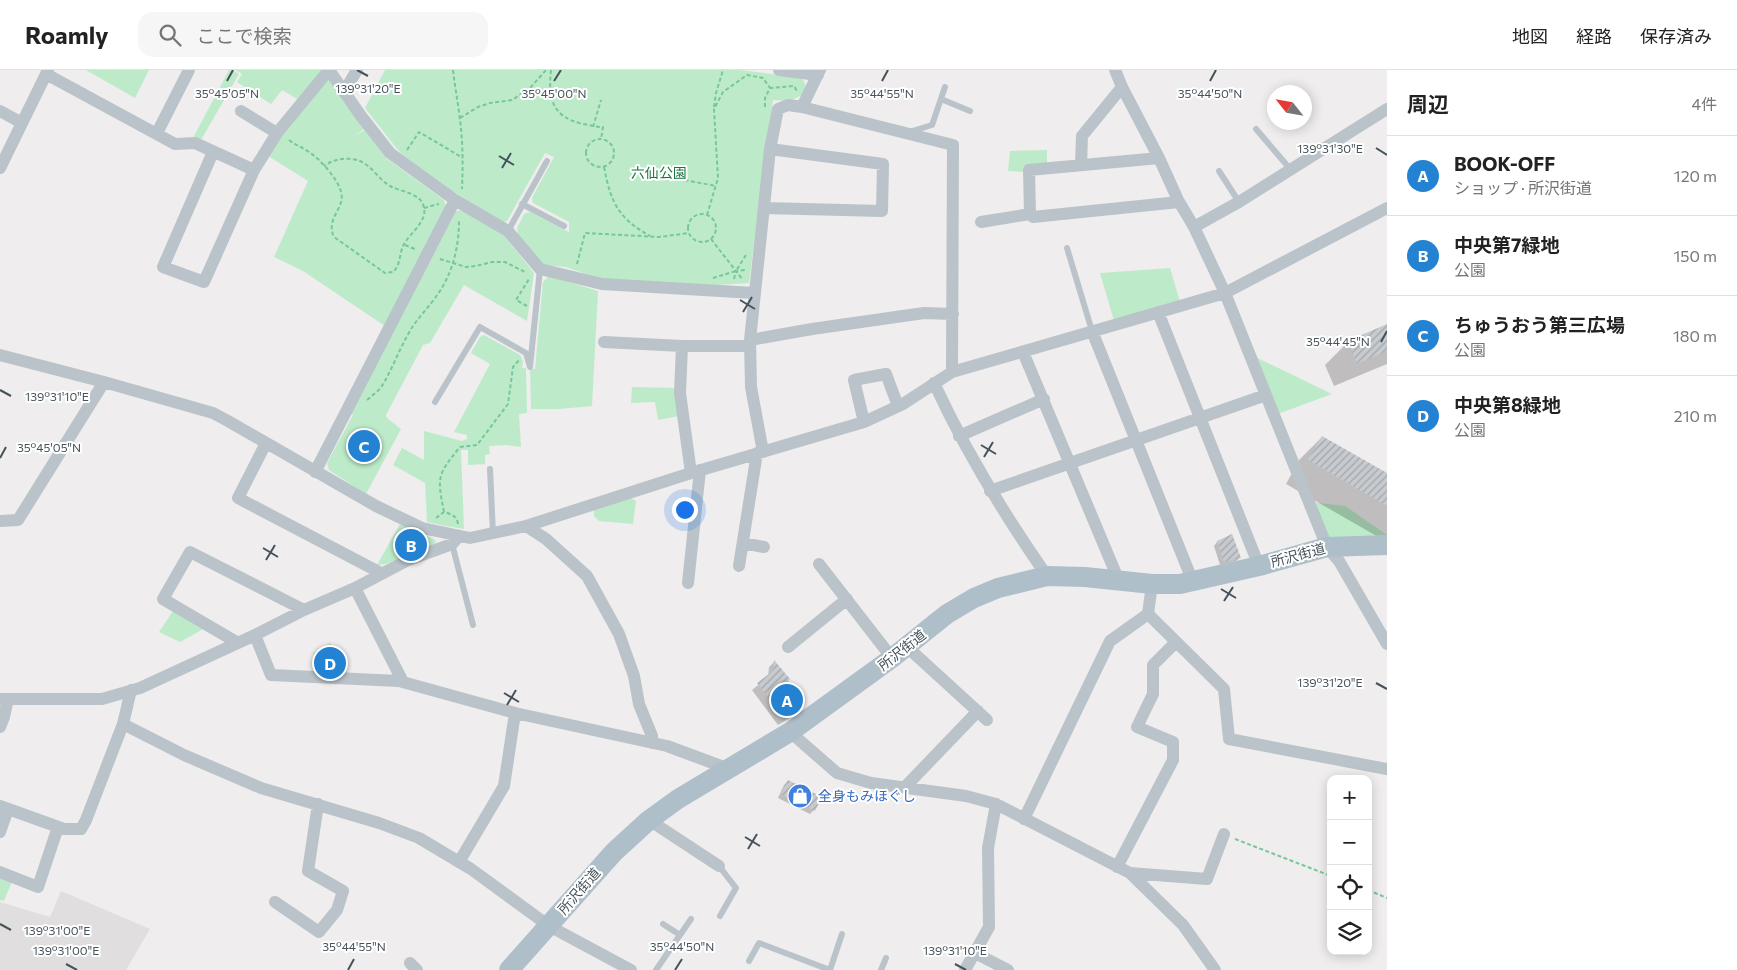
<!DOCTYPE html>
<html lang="ja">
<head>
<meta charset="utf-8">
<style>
  body { margin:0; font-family:Commissioner,"Noto Sans JP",sans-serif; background:#f6f6f6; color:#222 }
  .controls { position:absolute; right:15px; bottom:15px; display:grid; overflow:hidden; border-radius:10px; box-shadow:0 2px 12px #0003 }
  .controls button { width:45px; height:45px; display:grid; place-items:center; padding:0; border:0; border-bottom:1px solid #e0e0e0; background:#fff; color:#222; font:25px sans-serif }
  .compass { position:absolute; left:1267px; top:15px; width:45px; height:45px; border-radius:50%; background:#fff; box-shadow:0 2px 12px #0003; rotate:301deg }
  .you { position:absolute; left:684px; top:439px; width:18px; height:18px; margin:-12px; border:4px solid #fff; border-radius:50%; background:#1a73e8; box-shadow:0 0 0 8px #1a73e833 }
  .badge { display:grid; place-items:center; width:32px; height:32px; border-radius:50%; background:#2482d2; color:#fff; font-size:16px; font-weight:700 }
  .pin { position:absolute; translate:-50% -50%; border:2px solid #fff; box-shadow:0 1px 5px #0006 }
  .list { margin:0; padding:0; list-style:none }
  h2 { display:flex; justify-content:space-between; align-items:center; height:65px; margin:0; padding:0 20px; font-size:21px }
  h2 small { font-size:16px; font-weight:400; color:#767676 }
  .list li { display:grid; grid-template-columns:32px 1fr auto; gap:15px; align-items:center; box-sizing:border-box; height:80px; padding:0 20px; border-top:1px solid #e0e0e0 }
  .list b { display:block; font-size:19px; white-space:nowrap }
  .list p { margin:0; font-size:16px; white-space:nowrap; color:#767676 }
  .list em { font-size:16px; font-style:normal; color:#767676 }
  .icon { flex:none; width:28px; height:28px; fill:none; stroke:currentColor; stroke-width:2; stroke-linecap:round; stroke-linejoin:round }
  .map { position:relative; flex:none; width:1387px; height:900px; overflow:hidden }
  header { display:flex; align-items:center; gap:30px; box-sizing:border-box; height:70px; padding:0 25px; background:#fff; border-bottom:1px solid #e0e0e0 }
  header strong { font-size:24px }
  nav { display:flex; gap:28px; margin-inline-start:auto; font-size:18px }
  .search { width:350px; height:45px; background:#f6f6f6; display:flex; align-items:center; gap:12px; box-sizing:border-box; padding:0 18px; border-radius:15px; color:#767676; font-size:19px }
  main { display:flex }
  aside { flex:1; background:#fff }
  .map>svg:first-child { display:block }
</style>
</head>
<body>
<header>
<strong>Roamly</strong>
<div class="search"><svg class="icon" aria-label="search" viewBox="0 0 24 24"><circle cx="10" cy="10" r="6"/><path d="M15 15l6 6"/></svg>ここで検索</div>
<nav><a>地図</a><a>経路</a><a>保存済み</a></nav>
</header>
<main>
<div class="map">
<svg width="1387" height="900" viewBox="0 0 1387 900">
  <defs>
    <pattern id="building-hatch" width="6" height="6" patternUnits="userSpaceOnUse" patternTransform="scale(1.25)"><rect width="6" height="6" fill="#c7cbcf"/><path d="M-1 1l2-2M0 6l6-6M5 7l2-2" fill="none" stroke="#a3a7ab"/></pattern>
  </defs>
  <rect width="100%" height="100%" fill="#efeded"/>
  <!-- education -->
  <path fill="#e0dede" d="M61,821l89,38 -24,41h-126v-68l50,15z"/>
  <!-- park -->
  <path fill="#bdebca" d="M86,0h63l-14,28z
    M229,0h4l6,4 -38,66 -8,-2z
    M236,0h86l-23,30 -17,-10 -11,14 -34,-22 5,-8z
    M385,0h355l62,8 4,8 -4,9 -12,6 -17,-1 -8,55 -16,128 -64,4 -82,-7 -37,-13 -24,-2 -24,-30 -1,-7 7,-14 6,-2 39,20v-10l-36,-19 -1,-5 22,-41 -9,-4 -38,68 -4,1 -52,-32 -48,-35 -6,-6 -32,-41z
    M327,10h3l34,49 -8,6 9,-5 21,28 58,42 2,7 -61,119 -82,-55 -29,-14 34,-76 -43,-27z
    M1047,80v15l-20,7 -19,-1 2,-20z
    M463,140l40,24 31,39 -7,48 -63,-36 -34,58 -7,2 -37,70 1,3 14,11 -35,65 -37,-24 -2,-7 26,-48 -2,-2 105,-202z
    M1170,198l11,37 -66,19 -15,-51z
    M548,207l8,1 42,13 -6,115 -33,3h-28l-1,-40h5l8,-87z
    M484,265l36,20 3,7 -1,6h4l1,45 -8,1 2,33 -15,-2 -17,1 1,8 -5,1v9l-17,1v-15h-7l3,79 -18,-3 -19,-4 -2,-39 -32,-18 9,-17 22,12v-29l38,10 5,-2v-4l-13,-3 36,-68 -19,-11 9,-16z
    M1249,284l83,40 -57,21z
    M632,317l45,1 2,28 -21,4 -3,-18 -24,1z
    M631,428l5,3 -3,23 -34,-3 -5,-5v-6z
    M1310,432l35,4 42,29 -60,12z
    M400,454l34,15 2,3 -2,2 -48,20 -9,1z
    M173,541l32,17 -25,14 -21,-10z
    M330,573l18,31 -26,-1 -9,-20z
    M0,804l13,5 -9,22 -4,-1z"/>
  <!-- shadow -->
  <path fill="#0003" d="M1387,255v39l-53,22 -9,-21 23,-23z
    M1322,367l65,38v67l-101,-58 13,-24z
    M1232,466l8,22 -4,3 -16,4 -6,-19 3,-4z
    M774,592l25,47 -6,7 -15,9 -26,-35 16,-13 1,-10z
    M788,711l26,29 -4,4 -32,-16 6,-13z"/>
  <!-- building -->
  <path fill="url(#building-hatch)" d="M1387,254v27l-30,13 -9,-23z
    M1322,366l65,37v33l-79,-46z
    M1232,464l9,24 -17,4 -7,-21z
    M774,590l16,19 -2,2 15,20 -3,9 -15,10 -28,-37 16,-12z
    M788,710l34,17 -7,14 -34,-17z"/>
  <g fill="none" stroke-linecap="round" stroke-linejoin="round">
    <!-- path -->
    <path stroke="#77c798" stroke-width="2" stroke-dasharray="4 2.5" stroke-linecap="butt" d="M453,0c2,17 5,33 7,50 3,23 3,46 2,69
      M551,0c-3,29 1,47 32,54 7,1 12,3 20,3l-2,12
      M714,37l2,-14 7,-23
      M765,37v-9l5,-10 24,-2 3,5
      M460,48l18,-11 12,-4 22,-3 18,-12 16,-18
      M593,57l8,-27
      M586 83a14 14 0 1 1 28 0a14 14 0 1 1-28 0Z
      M289,70c6,5 13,7 20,12 11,7 29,27 32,40 5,16 -16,26 -7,45l51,36 8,-1c8,-7 6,-19 11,-28 6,-11 23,-22 20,-36 -2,-15 -23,-16 -34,-22 -12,-7 -19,-22 -33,-26 -12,-3 -23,-1 -33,6
      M407,80l12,-18 44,26
      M604,97c7,36 14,51 46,69
      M659,105l57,11
      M424,138l15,-4
      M688 158a14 14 0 1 1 28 0a14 14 0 1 1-28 0Z
      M707,145l11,-37 -4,-69 9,-17 24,-17 16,3 7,10
      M711,169l32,41
      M405,175l12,5
      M440,189l26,8 10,-1 16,-4h13l20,10
      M577,194l8,-31 74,4 30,-4
      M713,208l23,-7 10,-16
      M734,209l2,-8 9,-1
      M527,236l-11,-6 13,-21
      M367,330l13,-11 5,-8c9,-17 16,-35 26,-52 7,-11 16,-20 24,-31 17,-22 24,-50 24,-77
      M436,448l8,-6
      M458,454c-1,-8 -7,-10 -14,-12 -7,-35 -7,-37 16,-65l17,-2 31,-41 5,-37 6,-7
      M1235,769l96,37
      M1368,820l19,8"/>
    <!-- service -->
    <path stroke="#b9c3c9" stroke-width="6" d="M941,29l29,12
      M1256,59l35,41
      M909,62l23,-7 13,-38
      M1219,101l20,31
      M522,134l42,22
      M508,161l39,-70
      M1067,178l25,83
      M435,332l45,-75 46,26 4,14 10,-98
      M490,399l3,65
      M452,474l21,81
      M719,796l17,22 -16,28
      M663,854l17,11
      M749,891l10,-18 71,27
      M656,900l35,-51
      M830,900l12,-36
      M881,900l5,-12"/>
    <!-- minor -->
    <path stroke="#b9c3c9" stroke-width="12" d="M329,0l32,46 29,37 65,47 53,31 32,38 62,15 152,9
      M779,0l39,5
      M1115,0l7,17 37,71 19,42 16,27 31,66 102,254 12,14 48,83
      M46,4l129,70 20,-1 59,27
      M344,22l13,-22
      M802,37l151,38 -1,227
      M0,41l22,12
      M241,41l36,22
      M157,63l32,-63
      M213,82l-50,115 41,15 50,-112 23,-37 52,-63
      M1081,95l1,-29 40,-49
      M0,98l48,-98
      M764,138l118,3 1,-47 -113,-15
      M1030,144l-1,-44 130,-12
      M981,152l49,-8 3,3 146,-15
      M1194,157l45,-25 148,-93
      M1158,242l101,254
      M1092,261l101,251
      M750,270l62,-11 112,-16 29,1
      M604,272l78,4h68
      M682,276l-2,47 11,80
      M1023,282l96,229
      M0,285l104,27 109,31 15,8 148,85 46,22 48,10 56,-12 165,-53 173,-51 39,-18 49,-32 273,-79 162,-85
      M934,313c32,69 69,130 113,193
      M864,352l-10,-42 32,-6 12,32
      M959,366l85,-37
      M266,373l-28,55 143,75
      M763,382l-12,-65 -1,-47 20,-191 8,-40 10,-4 14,2 18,-37
      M315,402l140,-272
      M990,421l276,-96
      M0,451l18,-1 86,-138
      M526,456l20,13 41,37 32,58 15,42 5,28 13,32v7
      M743,473l21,4
      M819,494l73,94
      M739,496l18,-113
      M688,513l12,-113
      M1152,514l-4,30 76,75 5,50 158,30
      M355,518l48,94
      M255,565l49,-25 51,-22 53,-28 44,-16 6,-7
      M238,573l-75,-44 27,-47 114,58
      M906,576l81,74
      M788,577l59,-48
      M0,629h102l38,-11 115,-53 16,40 128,6 116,32 152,33 62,23
      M123,654l61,31 77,33 118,35 40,15 52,31 78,57 82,44
      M0,657l4,-10 4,-18
      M790,662l47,41 34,10 95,13 30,8 134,69 53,52 32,45
      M905,717l73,-76
      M0,736l64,23h17l5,-9 37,-96 8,-34
      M1024,749l86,-178 38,-27
      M649,750l70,46
      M0,762l8,-23
      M459,792l45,-76 11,-73
      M1117,797l56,-107v-18l-36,-15 16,-33v-29l23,-23
      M0,802l38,15 20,-60
      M1130,803l77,6 17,-45
      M275,832l44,30 18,-22 6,-19 -35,-20 10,-67
      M975,883l33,17
      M410,893l7,7
      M965,900l24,-43 -1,-79 8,-44"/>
    <!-- primary -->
    <path stroke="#aebfca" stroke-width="20" d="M509,900l105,-118 35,-32 29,-21 112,-67 102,-74 55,-44 27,-16 24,-10 49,-12 38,1 67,7h28l79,-18 68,-19 60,-2"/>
  </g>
  <!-- ticks -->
  <path fill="none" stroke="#465259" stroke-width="2" d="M357,0l11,6M227,11l6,-11M554,11l7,-11M882,11l6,-11M1210,11l6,-11M1376,78l11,7M499,86l15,9M502,98l9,-15M740,230l15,9M743,242l9,-15M1381,272l6,-11M0,320l11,6M981,375l15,9M984,387l9,-15M0,388l6,-11M263,478l15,9M266,490l9,-15M1221,519l15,9M1224,531l9,-14M1376,613l11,6M504,623l15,9M507,635l9,-15M745,767l15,9M748,779l9,-15M0,854l11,6M66,894l11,6M955,894l11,6M348,900l6,-11M675,900l7,-11"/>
  <!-- icons -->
  <defs>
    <symbol id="shop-disc" viewBox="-11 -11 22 22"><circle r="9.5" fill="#3f7fe0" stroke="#fff"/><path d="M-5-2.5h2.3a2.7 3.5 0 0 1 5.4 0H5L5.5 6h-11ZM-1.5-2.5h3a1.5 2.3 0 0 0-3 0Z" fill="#fff"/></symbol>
  </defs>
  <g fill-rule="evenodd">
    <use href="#shop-disc" x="786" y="712" width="28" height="28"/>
  </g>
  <g text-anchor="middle" stroke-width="4" stroke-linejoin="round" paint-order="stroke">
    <!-- park labels -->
    <g font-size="14" fill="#1c7540" stroke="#fff">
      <text x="659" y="108">六仙公園</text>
    </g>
    <!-- street labels -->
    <g font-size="14" fill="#465259" stroke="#fff">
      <text transform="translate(1298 485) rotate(-15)" y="5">所沢街道</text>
      <text transform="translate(902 580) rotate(-38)" y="5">所沢街道</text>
      <text transform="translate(579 821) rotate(-49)" y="5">所沢街道</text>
    </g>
    <!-- shop labels -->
    <g font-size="14" fill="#366cbe" stroke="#fff" text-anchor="start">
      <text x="818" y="731">全身もみほぐし</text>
    </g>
  </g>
  <g font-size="12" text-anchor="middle" fill="#465259" stroke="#fff" stroke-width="4" stroke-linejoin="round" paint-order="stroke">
    <text x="368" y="23">139°31'20"E</text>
    <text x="227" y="28">35°45'05"N</text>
    <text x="554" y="28">35°45'00"N</text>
    <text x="882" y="28">35°44'55"N</text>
    <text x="1210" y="28">35°44'50"N</text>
    <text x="1330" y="83">139°31'30"E</text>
    <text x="1338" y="276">35°44'45"N</text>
    <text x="57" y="331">139°31'10"E</text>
    <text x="49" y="382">35°45'05"N</text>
    <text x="1330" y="617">139°31'20"E</text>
    <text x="57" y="865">139°31'00"E</text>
    <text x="354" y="881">35°44'55"N</text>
    <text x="682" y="881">35°44'50"N</text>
    <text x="66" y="885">139°31'00"E</text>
    <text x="955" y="885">139°31'10"E</text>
  </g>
</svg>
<div class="controls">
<button>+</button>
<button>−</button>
<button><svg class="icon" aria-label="locate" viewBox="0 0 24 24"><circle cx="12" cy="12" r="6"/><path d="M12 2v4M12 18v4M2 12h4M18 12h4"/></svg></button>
<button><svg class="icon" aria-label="layers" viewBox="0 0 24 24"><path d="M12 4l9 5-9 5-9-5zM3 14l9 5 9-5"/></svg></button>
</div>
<svg class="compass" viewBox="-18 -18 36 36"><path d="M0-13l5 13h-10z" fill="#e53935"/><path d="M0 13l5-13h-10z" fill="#767676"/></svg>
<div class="you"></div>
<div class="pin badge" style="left:787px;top:630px">A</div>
<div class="pin badge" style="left:411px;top:475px">B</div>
<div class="pin badge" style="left:364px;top:376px">C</div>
<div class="pin badge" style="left:330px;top:593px">D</div>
</div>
<aside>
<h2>周辺<small>4件</small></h2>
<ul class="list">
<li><span class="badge">A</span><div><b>BOOK-OFF</b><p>ショップ · 所沢街道</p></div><em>120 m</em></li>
<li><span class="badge">B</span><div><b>中央第7緑地</b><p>公園</p></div><em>150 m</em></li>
<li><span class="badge">C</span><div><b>ちゅうおう第三広場</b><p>公園</p></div><em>180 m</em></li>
<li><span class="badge">D</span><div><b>中央第8緑地</b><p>公園</p></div><em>210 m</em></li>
</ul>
</aside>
</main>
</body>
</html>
